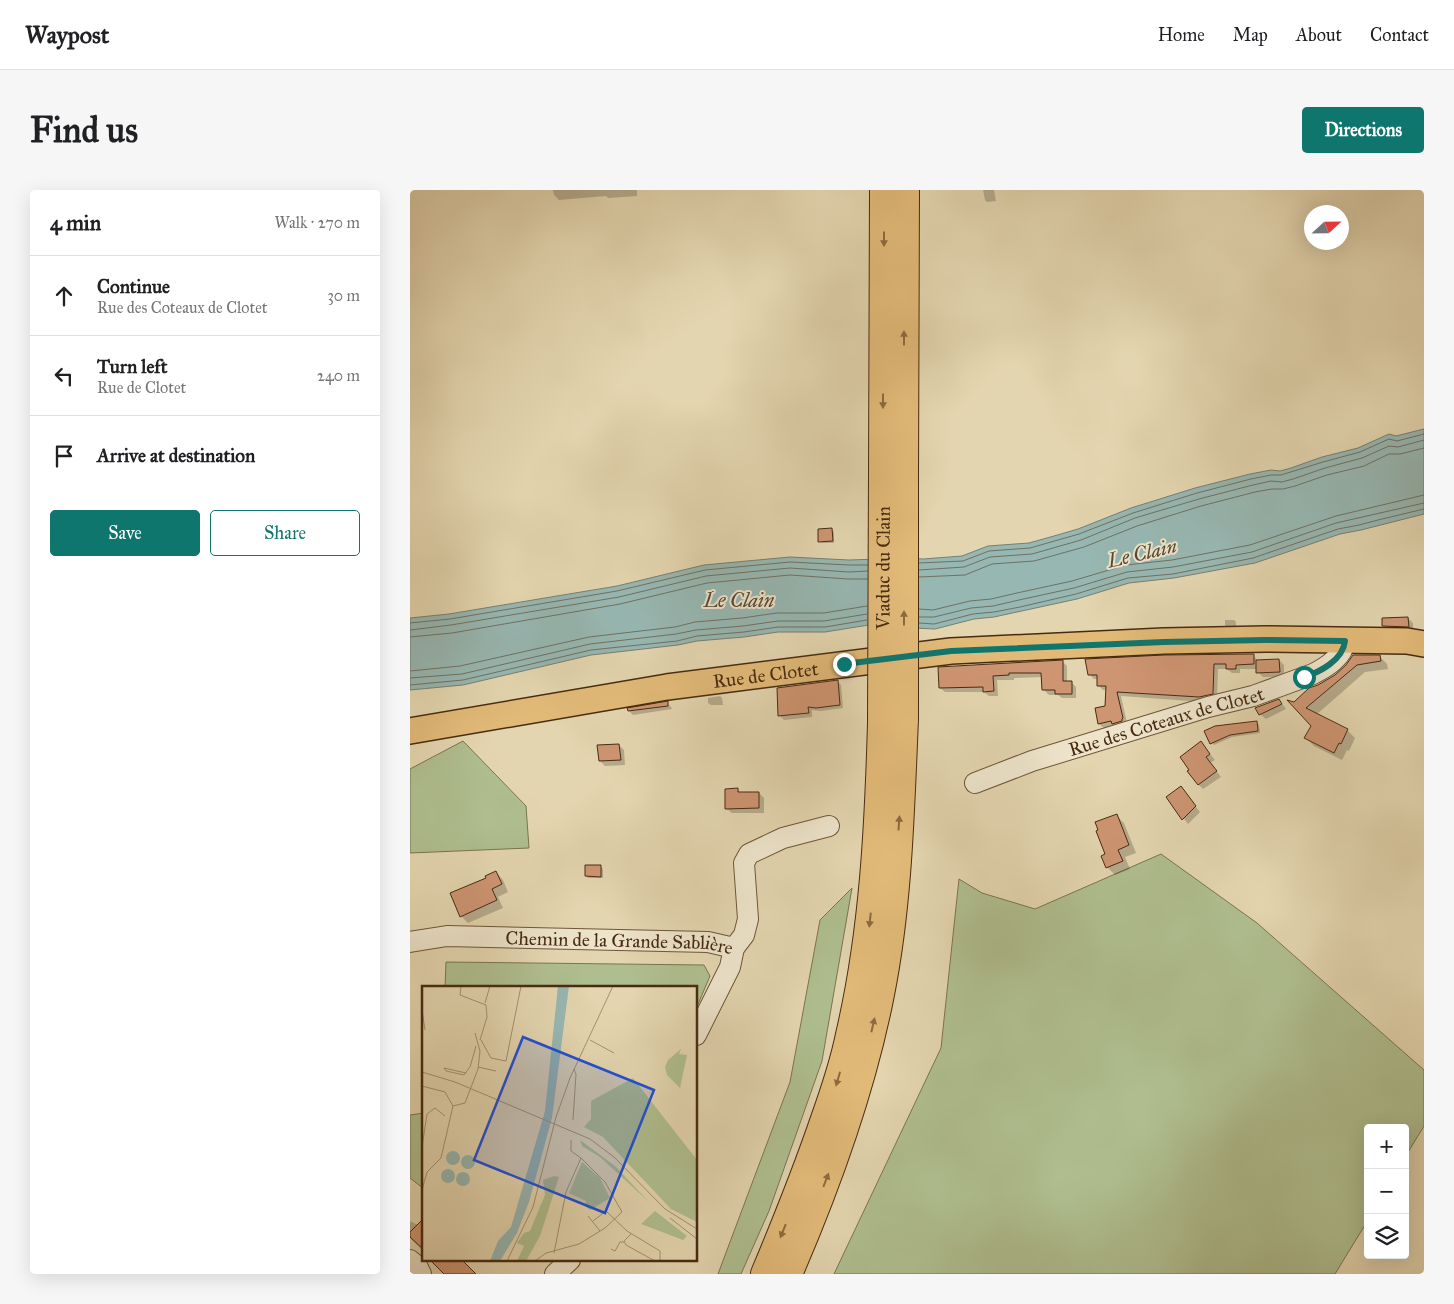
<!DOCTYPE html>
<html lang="en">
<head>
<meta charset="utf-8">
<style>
  body { margin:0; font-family:"IM FELL Great Primer",serif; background:#f6f6f6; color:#202124 }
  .controls { position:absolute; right:15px; bottom:15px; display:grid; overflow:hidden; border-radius:5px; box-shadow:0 5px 20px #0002 }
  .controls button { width:45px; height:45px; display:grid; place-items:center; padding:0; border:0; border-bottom:1px solid #e0e0e0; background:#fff; color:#202124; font:25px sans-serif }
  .compass { position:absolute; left:894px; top:15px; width:45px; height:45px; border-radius:50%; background:#fff; box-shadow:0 5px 20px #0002; rotate:68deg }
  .stop { position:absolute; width:15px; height:15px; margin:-11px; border:4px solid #0f766e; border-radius:50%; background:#fff }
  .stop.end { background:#0f766e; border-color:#fff; box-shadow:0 1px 5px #0008 }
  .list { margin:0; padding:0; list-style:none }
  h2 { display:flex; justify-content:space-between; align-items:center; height:65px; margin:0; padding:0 20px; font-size:21px }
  h2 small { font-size:16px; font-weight:400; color:#757577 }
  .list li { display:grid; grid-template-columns:32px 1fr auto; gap:15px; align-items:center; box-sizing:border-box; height:80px; padding:0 20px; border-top:1px solid #e0e0e0 }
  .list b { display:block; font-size:19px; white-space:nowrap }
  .list p { margin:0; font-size:16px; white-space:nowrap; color:#757577 }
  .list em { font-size:16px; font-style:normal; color:#757577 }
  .actions { display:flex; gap:10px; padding:15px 20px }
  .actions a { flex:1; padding:11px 0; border:1px solid #0f766e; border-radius:5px; text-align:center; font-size:18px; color:#0f766e }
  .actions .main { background:#0f766e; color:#fff }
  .icon { flex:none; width:28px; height:28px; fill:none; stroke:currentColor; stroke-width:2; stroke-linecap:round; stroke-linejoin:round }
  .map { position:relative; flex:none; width:1014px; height:1084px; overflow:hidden; border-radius:5px }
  header { display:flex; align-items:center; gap:30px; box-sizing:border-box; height:70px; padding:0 25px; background:#fff; border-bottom:1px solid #e0e0e0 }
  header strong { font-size:24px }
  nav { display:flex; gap:28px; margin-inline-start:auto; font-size:18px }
  .intro { display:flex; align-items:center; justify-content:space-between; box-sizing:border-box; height:120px; padding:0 30px }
  h1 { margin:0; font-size:35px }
  .button { padding:12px 22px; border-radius:5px; background:#0f766e; color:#fff; font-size:18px; font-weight:700 }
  main { display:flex; gap:30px; padding:0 30px }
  aside { flex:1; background:#fff; border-radius:5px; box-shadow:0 5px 20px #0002 }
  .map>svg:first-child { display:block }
</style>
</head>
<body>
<header>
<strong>Waypost</strong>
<nav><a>Home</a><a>Map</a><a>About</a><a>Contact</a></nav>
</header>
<div class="intro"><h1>Find us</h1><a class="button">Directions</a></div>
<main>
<aside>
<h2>4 min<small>Walk · 270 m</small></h2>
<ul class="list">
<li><svg class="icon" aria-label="ahead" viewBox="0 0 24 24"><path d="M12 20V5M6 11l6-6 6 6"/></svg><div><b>Continue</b><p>Rue des Coteaux de Clotet</p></div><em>30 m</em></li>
<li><svg class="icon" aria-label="left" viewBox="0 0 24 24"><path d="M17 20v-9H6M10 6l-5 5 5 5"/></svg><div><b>Turn left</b><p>Rue de Clotet</p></div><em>240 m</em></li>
<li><svg class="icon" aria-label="arrive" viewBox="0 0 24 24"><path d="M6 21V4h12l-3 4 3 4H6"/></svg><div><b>Arrive at destination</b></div></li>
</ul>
<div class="actions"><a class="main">Save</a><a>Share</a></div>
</aside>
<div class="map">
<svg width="1014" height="1084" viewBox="0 0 1014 1084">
  <rect width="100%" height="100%" fill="#e3d5af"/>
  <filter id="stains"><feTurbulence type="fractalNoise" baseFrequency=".004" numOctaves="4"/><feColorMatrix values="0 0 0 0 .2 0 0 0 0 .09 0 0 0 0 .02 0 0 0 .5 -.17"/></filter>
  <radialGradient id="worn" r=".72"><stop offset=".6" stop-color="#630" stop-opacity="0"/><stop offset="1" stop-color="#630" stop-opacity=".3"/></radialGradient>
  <!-- green -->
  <path fill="#afbe8f" stroke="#7b7450" d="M53,551l63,65 3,42 -119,5v-84z
    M751,664l96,69 167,147v56l-19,31v-29h-37v92l-33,54h-501l107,-226 18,-169 23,14 53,16z
    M442,698l-30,173 -53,150 -28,63h-23l72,-192 30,-162z
    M36,772l258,3 6,11 -14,33v-21h-251z
    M14,923v76l-14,-11v-63z"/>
  <!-- water -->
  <path fill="#97b7b2" stroke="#777f72" d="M1014,239v85l-63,16 -21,4 -85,29 -81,15 -45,5 -52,16 -83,18 -20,2 -39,10 -43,-2 -17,-3 -50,8h-47l-34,5 -47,4 -19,4 -87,10 -128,30 -53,5v-72l39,-4 168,-28 87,-21 86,-8 59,3 60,-2 14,1 39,-3 26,-10 41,-3 25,-7 24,-7 53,-21 64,-20 55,-14 21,-4 9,1 11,-3 31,-11 36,-9 31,-14 7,2z"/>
  <!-- shadow -->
  <path fill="#0003" d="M143,0h84v6l-29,2 -2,-2 -47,4 -5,-5z
    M573,0h11l2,11 -9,1 -2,-2z
    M421,339l3,3v11h-12l-2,-2z
    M998,428l5,5v8h-24l-5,-5z
    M815,430h9l2,2v5h-9l-2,-2z
    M843,465l5,6 21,-1 5,5v12h-21l-5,-5v-3h-18v4h-8l-5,-4h-9l-1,29 -13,4 -83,-6 6,27 -23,5 -5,-4 7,-17 1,-17h-4l-5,-5v-6h-4l-5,-5z
    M969,466l8,8 1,5 -23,3 -49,43 31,15 8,8 -6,13 -2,-1 -5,10 -28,-14 -8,-8 6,-13 -19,-22 43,-27 11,-10z
    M652,471l5,5v16h4l5,5v11h-14l-4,-3h-9l-5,-5 -1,-13 -29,1v2h-17l1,16h-9l-5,-4h-39l-5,-4 -1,-20z
    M427,491l4,4 2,23 -22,3 -9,-1v7l-28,3 -4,-4z
    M310,506l2,2 1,7h-12l-3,-2v-5z
    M869,510l7,9 -20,10 -6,-5z
    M257,513l4,4 1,2 -39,6 -4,-4z
    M847,533l2,2 1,8 -28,4 -18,8 -2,-2z
    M791,553l14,17 -5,3 11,14 -18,12 -5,-5z
    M209,555l5,5 1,15 -20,1 -5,-5z
    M771,598l19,24 -12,12 -20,-26z
    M328,600l3,3h18l5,5v15h-32l-6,-5z
    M706,625l8,8 12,30 -11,4 5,12 -15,6 -8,-8 -4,-10 4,-2z
    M191,677l2,2v9h-15l-2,-2z
    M86,682l7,8 5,12 -10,5 5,11 -35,15 -7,-7z
    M0,1031l14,7v24l-14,-14z"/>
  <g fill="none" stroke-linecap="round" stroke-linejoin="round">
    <!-- shore -->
    <path stroke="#6f7162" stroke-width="1" d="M509,373l44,-2 26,-10 41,-3 49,-14 54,-21 64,-20 54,-14 20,-4h10l42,-13 37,-10 29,-13 8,2 27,-7
      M509,380l45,-3 26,-10 42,-3 49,-14 54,-22 64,-19 54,-14 18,-4 11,1 11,-3 32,-11 37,-10 27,-12 9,1 26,-7
      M509,387l46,-2 27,-11 42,-3 50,-14 53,-21 64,-20 54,-14 17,-3h11l12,-3 32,-11 37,-9 25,-12h11l24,-6
      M509,419l14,1 37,-9 21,-2 26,-6 55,-12 54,-16 46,-5 78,-15 86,-29 88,-21
      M509,427h15l37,-9 22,-2 26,-6 55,-12 53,-16 46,-5 79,-15 84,-29 88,-20
      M0,433l40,-4 167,-28 88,-21 85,-8 59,3h19
      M509,433l15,1 39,-10 21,-2 26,-5 56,-13 52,-16 45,-4 80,-16 85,-29 21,-4 19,-5 46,-11
      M0,440l41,-5 168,-28 87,-21 84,-8 59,4 19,-1
      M0,447l42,-4 168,-29 87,-21 83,-8 58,4h20
      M0,481l50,-5 129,-29 86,-10 20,-5 47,-4 35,-5h47l43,-7
      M0,488l52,-4 128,-30 86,-10 20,-4 47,-4 35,-5h46l43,-7
      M0,495l53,-5 128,-30 86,-9 20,-5 47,-4 34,-5h47l42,-7"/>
  </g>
  <!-- building -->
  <path fill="#ce9572" stroke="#472b11" d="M422,338l1,13 -15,1v-13z
    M998,427l1,10 -27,-1v-8z
    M844,464v10l-18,1v4h-10v-5h-12l-1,30 -14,3 -82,-5 6,26 -1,1v2l-10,3 -1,-3 -13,3 -3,-16 10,-2 1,-20h-9v-11h-9l-3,-16 79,-4z
    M943,465h27l1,6 -24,4 -51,43 42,21 -7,15 -2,-1 -5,10 -30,-15 7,-12 -24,-26 7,2 15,-14 9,-3 17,-10 11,-10z
    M869,469l1,13 -24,1v-13z
    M653,470v21h9v13h-17v-4h-13l-1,-17h-32v2l-16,1 1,15 -11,1v-5l-44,1 -1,-21z
    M428,490l2,25 -24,3 -8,-1 1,6 -31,3 -1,-28z
    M869,509l3,5 -23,11 -4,-7z
    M258,511v5l-40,5 -1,-3z
    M847,531l1,10 -28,4 -20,9 -6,-13 11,-5z
    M791,551l9,13 -4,3 11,14 -19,14 -11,-14 2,-1 -9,-13z
    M209,554l2,16 -22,1 -2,-16z
    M771,596l15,20 -14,14 -16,-23z
    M328,598v4h21v16l-34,1v-20z
    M707,624l12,31 -11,5 5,11 -17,7 -5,-12 4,-2 -9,-23 2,-1 -3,-8z
    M175,675h16v12l-16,-1z
    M86,681l6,13 -10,5 5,11 -37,17 -10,-24 36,-15 -1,-2z
    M14,1028v32l-14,-13v-5z
    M20,1070h32l14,14h-32z"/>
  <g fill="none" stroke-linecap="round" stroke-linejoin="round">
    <defs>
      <g id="minor">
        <path id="s1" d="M565,593l57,-22 176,-54 45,-11 60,-22c14,-7 30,-17 32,-33"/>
        <path id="s2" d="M0,752l37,-6 261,6 26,6 10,-13 4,-16 -4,-56 5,-9 34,-16 46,-12"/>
        <path d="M286,845l34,-68 4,-19"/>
        <path d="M0,1070l7,6 4,8"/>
        <path d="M145,1084l15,-14"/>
      </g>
      <g id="major">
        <path id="s3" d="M0,541l257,-44 284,-36 213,-10 101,-2 142,2 17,3"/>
      </g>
      <path id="highway" d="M473,284l1,-284
        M494,284l1,-284
        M355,1084c21,-50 41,-100 59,-152 10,-28 20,-57 26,-87 24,-103 29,-207 32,-312
        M378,1084c39,-90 73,-183 92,-280 18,-90 20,-183 24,-275"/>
    </defs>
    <!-- minor casing -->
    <use href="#minor" stroke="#6e5638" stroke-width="22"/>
    <!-- major casing -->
    <use href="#major" stroke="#472b11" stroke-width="28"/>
    <!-- highway casing -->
    <use href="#highway" stroke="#472b11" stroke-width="30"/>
    <!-- minor -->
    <use href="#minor" stroke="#ede4cb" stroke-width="20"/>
    <!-- major -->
    <use href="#major" stroke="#e2ba78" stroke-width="25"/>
    <!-- highway -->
    <use href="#highway" stroke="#e2ba78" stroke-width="28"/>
    <defs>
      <g id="highway-bridge">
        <path d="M494,529v-245"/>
        <path id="s4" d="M472,533l1,-249"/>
      </g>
    </defs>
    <!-- highway-bridge casing -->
    <use href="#highway-bridge" stroke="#472b11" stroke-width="30" stroke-linecap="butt"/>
    <!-- highway-bridge -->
    <use href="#highway-bridge" stroke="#e2ba78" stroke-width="28"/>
  </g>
  <!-- one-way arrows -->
  <defs><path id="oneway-solid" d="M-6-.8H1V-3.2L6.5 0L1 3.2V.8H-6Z" transform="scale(1.25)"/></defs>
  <g fill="#8d6b3f">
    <use href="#oneway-solid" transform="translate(474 49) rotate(90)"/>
    <use href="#oneway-solid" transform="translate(494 148) rotate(-90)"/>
    <use href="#oneway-solid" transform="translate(473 211) rotate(90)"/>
    <use href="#oneway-solid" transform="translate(494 428) rotate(-90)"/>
    <use href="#oneway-solid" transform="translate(489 633) rotate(-86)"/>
    <use href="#oneway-solid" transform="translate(460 730) rotate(96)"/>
    <use href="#oneway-solid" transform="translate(463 835) rotate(-77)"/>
    <use href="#oneway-solid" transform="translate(428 889) rotate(106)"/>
    <use href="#oneway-solid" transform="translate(416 990) rotate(-69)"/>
    <use href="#oneway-solid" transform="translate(373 1041) rotate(112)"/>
  </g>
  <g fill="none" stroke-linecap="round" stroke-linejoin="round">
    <!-- route -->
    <path stroke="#0f766e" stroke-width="6" d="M434,474l107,-13 213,-9 101,-2 80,1c-2,19 -25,31 -41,36"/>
  </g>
  <g text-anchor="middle" stroke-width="4" stroke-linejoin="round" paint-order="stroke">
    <!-- street labels -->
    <g font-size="19" fill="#472b11" stroke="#ede4cb">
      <text dy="7" stroke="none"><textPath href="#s4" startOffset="155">Viaduc du Clain</textPath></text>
      <text dy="7" stroke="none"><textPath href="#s3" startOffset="360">Rue de Clotet</textPath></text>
      <text dy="7" stroke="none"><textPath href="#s1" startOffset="201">Rue des Coteaux de Clotet</textPath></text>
      <text dy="7" stroke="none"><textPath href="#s2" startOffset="210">Chemin de la Grande Sablière</textPath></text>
    </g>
    <!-- water labels -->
    <g font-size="20" font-style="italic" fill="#574731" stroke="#ede4cb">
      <text transform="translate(732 363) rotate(-13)" y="7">Le Clain</text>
      <text x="329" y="417">Le Clain</text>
    </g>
  </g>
  <!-- overview -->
  <g transform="translate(12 796)">
    <rect width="275" height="275" fill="#e3d5af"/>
    <path d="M259,63l-2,5 8,1 -7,33 -13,-13 -2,-8 3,-7zM211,92l64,82v62l-26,-13 -68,-72 -19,-10 7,-8v-18zM158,154l35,26 34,36 -49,-45 -18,-11zM160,176l18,16 10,20 -20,12 -5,-4 1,-5 -17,-8zM132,190l5,1 -19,59 -14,25h-9l7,-15 -7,-3 7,-10 6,-2 15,-36 -2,-15zM233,225l32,25 -4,4 -42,-16z" fill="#afbe8f"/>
    <path d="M136,0h11l-17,132 -23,84 -12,31 -17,28h-10l8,-20 13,-14 34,-116zM24 172a7 7 0 1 1 14 0a7 7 0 1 1-14 0ZM39 176a7 7 0 1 1 14 0a7 7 0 1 1-14 0ZM19 190a7 7 0 1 1 14 0a7 7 0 1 1-14 0ZM34 193a7 7 0 1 1 14 0a7 7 0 1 1-14 0Z" fill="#97b7b2"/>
    <path fill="none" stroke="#a59170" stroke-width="1" d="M39,0l-1,9 26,10 1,12 -7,23M63,17l5,-17M0,24l3,20M59,54l10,18 15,3 15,-75M168,54l24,13M56,81l18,4M0,86l33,10 135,57 24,18 51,52 32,20M44,87l-22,-5 2,3 18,4 1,-1 4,-6 1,-1 6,-21M0,100l23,6 8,14 -12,52 -14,14 -5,18M31,120l12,-3 13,-34 2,-18 -5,-18M151,134l3,-46 -2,-5M0,161l5,-33 8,-6 10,8M166,230l12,15M248,232l27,21M171,235l13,-10 21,20 33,20v10M209,248l-7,7 2,4 29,16M189,263l4,2 5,-9h4M132,267l12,-61 15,-34 -10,-7v-11M85,275l26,-54 23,-90 14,-39 43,-92M113,275l11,-8 33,-9 26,-16 17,-16 -17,-30 -24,-24"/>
    <path fill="#1d4ed8" fill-opacity="0.15" stroke="#1d4ed8" stroke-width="2.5" d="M101,51l131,53 -49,123 -131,-53z"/>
    <rect width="275" height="275" fill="none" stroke="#472b11" stroke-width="2.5"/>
  </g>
  <rect width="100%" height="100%" filter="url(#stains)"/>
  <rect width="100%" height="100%" fill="url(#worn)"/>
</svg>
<div class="controls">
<button>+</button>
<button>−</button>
<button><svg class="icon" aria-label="layers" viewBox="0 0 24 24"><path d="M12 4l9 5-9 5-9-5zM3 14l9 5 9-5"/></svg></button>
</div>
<svg class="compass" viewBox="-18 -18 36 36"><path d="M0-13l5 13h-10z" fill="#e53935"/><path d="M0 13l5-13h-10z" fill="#757577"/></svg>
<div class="stop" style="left:894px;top:487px"></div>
<div class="stop end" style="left:434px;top:474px"></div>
</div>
</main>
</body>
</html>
